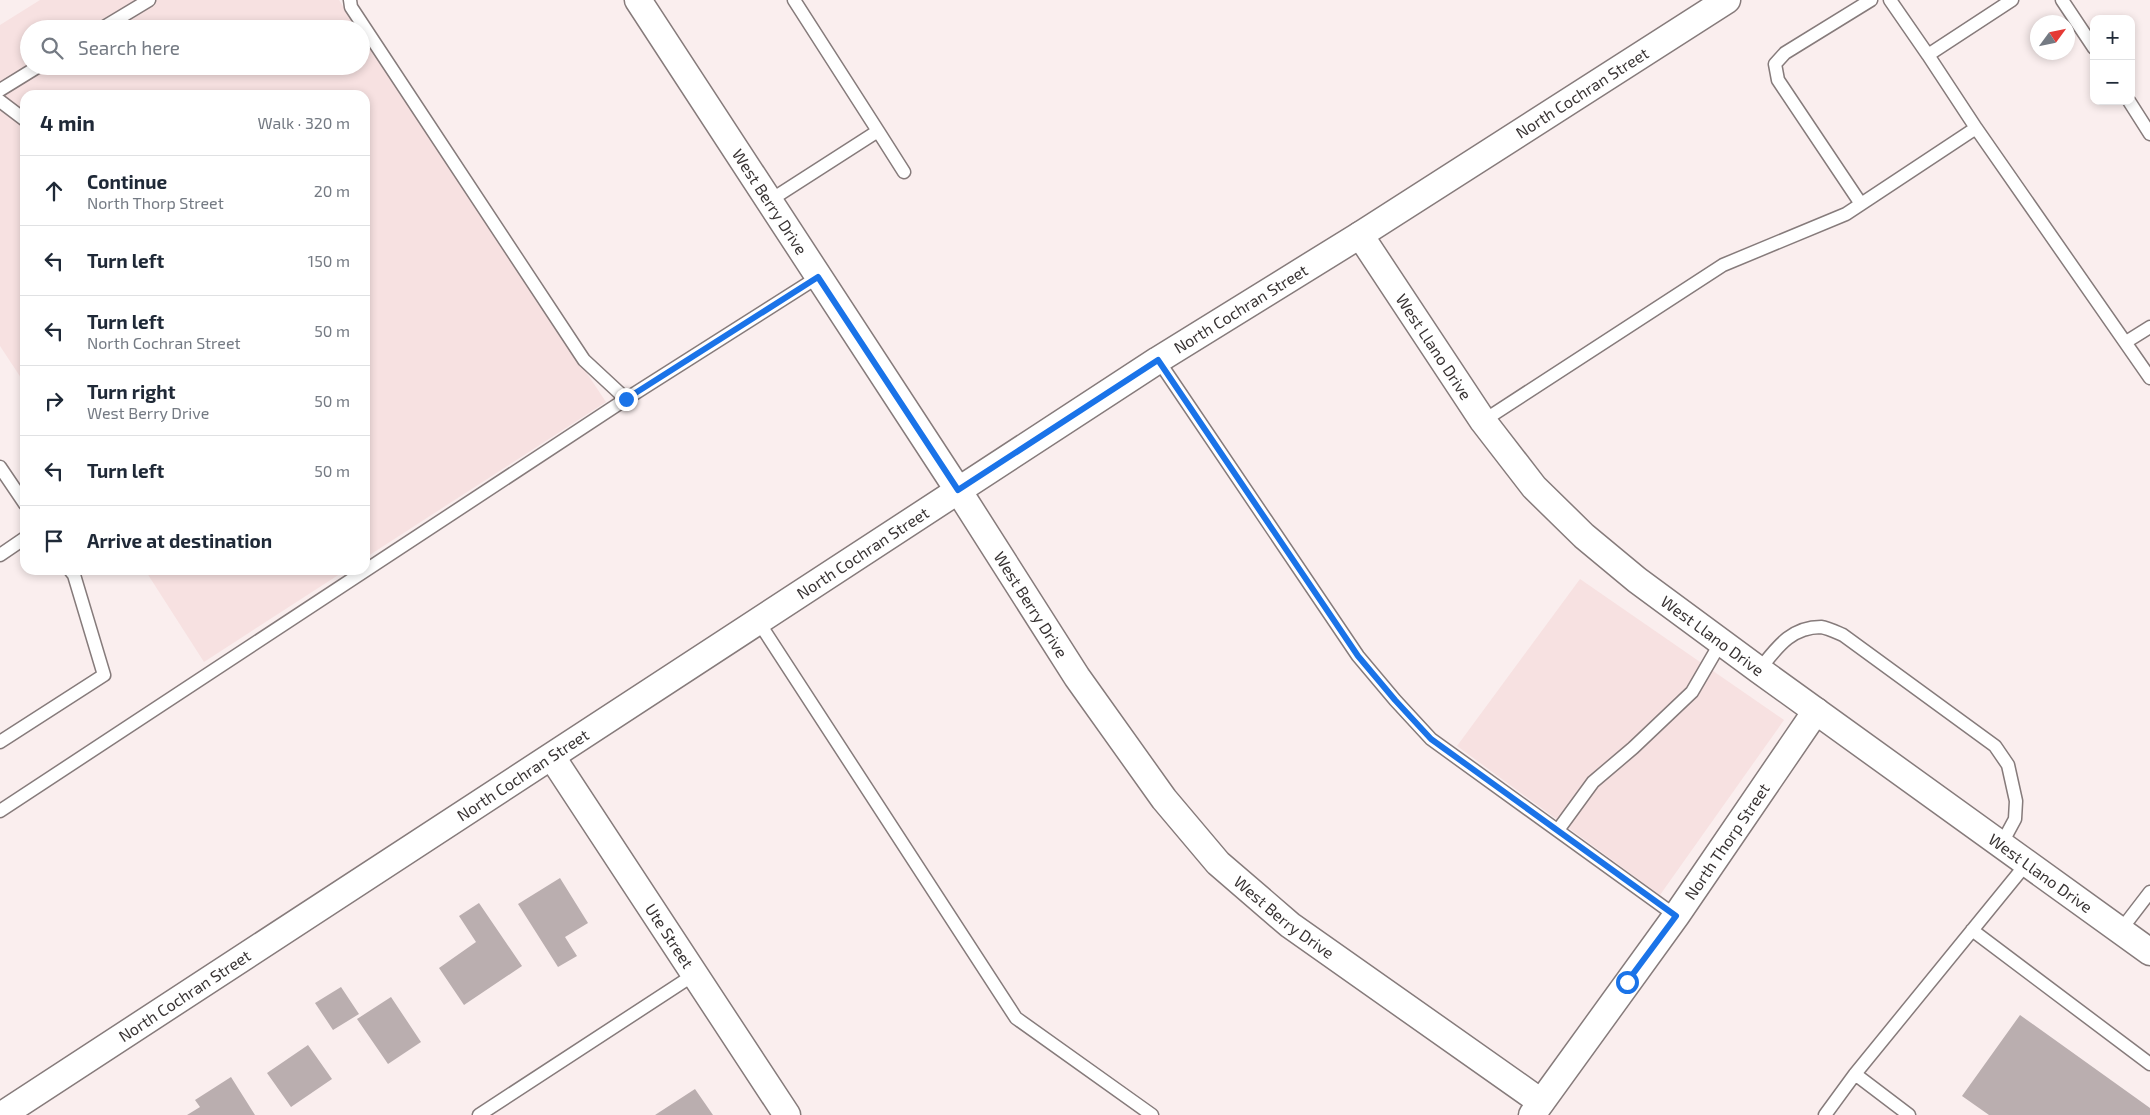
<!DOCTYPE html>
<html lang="en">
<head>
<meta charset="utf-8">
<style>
  body { margin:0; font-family:"Exo 2",sans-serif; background:#f2f2f3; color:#1f2937 }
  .controls { position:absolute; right:15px; top:15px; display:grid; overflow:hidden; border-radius:10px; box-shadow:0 2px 8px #0003 }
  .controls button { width:45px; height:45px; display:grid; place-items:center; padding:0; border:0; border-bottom:1px solid #e0e1e3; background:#fff; color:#1f2937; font:25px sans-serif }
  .compass { position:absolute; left:2030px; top:15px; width:45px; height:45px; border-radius:50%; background:#fff; box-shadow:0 2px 8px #0003; rotate:57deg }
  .stop { position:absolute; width:15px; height:15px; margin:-11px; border:4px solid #1a73e8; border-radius:50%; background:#fff }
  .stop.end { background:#1a73e8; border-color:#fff; box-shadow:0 1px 5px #0008 }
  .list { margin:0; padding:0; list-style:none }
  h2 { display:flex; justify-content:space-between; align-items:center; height:65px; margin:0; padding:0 20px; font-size:21px }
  h2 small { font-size:16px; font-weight:400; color:#747a83 }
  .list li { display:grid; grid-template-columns:32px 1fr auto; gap:15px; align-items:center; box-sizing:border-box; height:70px; padding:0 20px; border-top:1px solid #e0e1e3 }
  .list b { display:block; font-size:19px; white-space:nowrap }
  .list p { margin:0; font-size:16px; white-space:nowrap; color:#747a83 }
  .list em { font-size:16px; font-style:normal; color:#747a83 }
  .icon { flex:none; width:28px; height:28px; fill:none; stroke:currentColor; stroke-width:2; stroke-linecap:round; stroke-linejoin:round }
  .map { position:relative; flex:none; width:2150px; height:1115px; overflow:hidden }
  .search { position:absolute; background:#fff; box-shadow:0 2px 8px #0003; left:20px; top:20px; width:350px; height:55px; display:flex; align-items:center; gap:12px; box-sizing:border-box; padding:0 18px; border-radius:28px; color:#747a83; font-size:19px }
  .panel { position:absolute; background:#fff; box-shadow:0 2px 8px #0003; left:20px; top:90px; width:350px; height:485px; border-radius:15px }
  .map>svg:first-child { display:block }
</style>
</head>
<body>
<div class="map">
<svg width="2150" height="1115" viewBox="0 0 2150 1115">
  <rect width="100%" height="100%" fill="#faeeee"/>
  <!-- built -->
  <path fill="#f7e1e1" d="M40,0h299l19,29h-329v37h332v-33l245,369 -241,156v-463h-340v289l-25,-38v-321z
    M145,570h201l-142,92z
    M1580,579l204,141 -124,175 -203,-149z"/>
  <!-- building -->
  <path fill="#baaeaf" d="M560,878l28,45 -23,14 12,19 -19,11 -40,-63z
    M479,903l43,63 -58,39 -25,-37 37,-26 -17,-26z
    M341,987l18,27 -26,16 -18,-27z
    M391,997l30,45 -33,22 -31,-45z
    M2020,1015l130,93v7h-161l-27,-19z
    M308,1045l24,34 -41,28 -24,-34z
    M231,1077l24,38h-68l13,-8 -5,-7z
    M695,1089l18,26h-58z"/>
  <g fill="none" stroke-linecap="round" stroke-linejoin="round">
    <defs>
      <path id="lane" d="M350,0l1,7 233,353 42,39
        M1890,0l38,55 84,-55
        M2062,0l32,48
        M101,29l48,-29
        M1928,55l48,73
        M0,90l39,-24
        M0,101l25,19
        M2129,101l21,33
        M878,131l26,41
        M769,201l109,-70 -84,-131
        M1861,204l-83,-124 -3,-16 10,-11 86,-53
        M2126,342l24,-15
        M1158,360l200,296 37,44 36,39 245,177
        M1483,421l240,-156 123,-51 130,-86 174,250
        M0,467l25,37
        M0,555l25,-17
        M758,621l258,397 136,97
        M1759,670c17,-21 31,-43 62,-43 7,1 15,5 22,8l152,111 13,19 8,36 -1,18 -14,26
        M0,742l104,-67 -30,-100 -4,-5
        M0,811l626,-412 192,-122
        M1558,830l35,-48 40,-34 59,-56 29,-50
        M1972,930l178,134
        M2120,931l30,-39
        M1855,1074l54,41
        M479,1115l216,-141
        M1825,1115l30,-41 172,-211"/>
      <g id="street">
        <path id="s1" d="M638,0l320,490 119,187 87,122 54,64 72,62 251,177"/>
        <path id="s2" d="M1360,235l123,186 51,66 50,49 53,44 122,90 391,282"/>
        <path id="s3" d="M552,757l235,358"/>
        <path id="s4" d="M2,1115l1156,-755 202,-125 367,-235"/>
        <path id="s5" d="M1532,1115l144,-199 140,-205"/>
      </g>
    </defs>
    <!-- lane casing -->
    <use href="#lane" stroke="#867b7b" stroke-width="15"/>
    <!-- street casing -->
    <use href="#street" stroke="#867b7b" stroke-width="29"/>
    <!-- lane -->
    <use href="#lane" stroke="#fff" stroke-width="12"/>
    <!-- street -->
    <use href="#street" stroke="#fff" stroke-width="26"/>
  </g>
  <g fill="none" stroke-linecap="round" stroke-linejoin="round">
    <!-- route -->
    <path stroke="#1a73e8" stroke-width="6" d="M626,399l192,-122 140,213 200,-130 200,296 37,44 36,39 245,177 -49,66"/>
  </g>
  <g text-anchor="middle" stroke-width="4" stroke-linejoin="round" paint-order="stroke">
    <!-- street labels -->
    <g font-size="16" fill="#393434" stroke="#fefefe">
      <text dy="6" stroke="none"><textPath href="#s4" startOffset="1882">North Cochran Street</textPath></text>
      <text dy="6" stroke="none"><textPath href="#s1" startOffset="241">West Berry Drive</textPath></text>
      <text dy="6" stroke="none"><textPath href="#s4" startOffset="1478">North Cochran Street</textPath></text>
      <text dy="6" stroke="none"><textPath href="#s2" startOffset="134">West Llano Drive</textPath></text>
      <text dy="6" stroke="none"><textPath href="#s4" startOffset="1028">North Cochran Street</textPath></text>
      <text dy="6" stroke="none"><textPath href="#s1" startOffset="721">West Berry Drive</textPath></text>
      <text dy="6" stroke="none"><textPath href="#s2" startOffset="539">West Llano Drive</textPath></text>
      <text dy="6" stroke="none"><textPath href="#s4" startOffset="622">North Cochran Street</textPath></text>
      <text dy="6" stroke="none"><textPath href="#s5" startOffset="336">North Thorp Street</textPath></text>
      <text dy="6" stroke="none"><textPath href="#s2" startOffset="944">West Llano Drive</textPath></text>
      <text dy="6" stroke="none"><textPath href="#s1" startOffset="1126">West Berry Drive</textPath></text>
      <text dy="6" stroke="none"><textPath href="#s3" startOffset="214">Ute Street</textPath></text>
      <text dy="6" stroke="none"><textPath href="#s4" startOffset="218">North Cochran Street</textPath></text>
    </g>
  </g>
</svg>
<div class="controls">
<button>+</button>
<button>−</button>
</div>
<svg class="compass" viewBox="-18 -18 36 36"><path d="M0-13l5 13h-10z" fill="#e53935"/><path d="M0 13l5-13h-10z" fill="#747a83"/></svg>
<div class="stop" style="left:1627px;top:982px"></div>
<div class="stop end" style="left:626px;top:399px"></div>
<div class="search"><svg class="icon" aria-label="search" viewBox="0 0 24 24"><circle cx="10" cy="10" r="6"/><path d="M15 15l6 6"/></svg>Search here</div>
<section class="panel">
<h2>4 min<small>Walk · 320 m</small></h2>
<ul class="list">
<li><svg class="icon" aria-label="ahead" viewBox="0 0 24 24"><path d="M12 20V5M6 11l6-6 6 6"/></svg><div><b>Continue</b><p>North Thorp Street</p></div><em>20 m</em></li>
<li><svg class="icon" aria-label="left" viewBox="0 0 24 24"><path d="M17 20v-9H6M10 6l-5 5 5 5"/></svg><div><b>Turn left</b></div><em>150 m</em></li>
<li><svg class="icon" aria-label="left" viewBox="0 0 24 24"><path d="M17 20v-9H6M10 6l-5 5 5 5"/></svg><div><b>Turn left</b><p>North Cochran Street</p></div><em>50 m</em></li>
<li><svg class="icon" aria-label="right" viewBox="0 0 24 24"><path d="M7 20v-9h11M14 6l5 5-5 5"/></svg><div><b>Turn right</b><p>West Berry Drive</p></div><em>50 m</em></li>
<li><svg class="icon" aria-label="left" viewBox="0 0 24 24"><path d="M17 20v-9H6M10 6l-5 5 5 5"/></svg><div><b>Turn left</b></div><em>50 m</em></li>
<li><svg class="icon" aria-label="arrive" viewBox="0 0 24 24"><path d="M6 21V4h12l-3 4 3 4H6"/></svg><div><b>Arrive at destination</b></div></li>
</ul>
</section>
</div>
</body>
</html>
